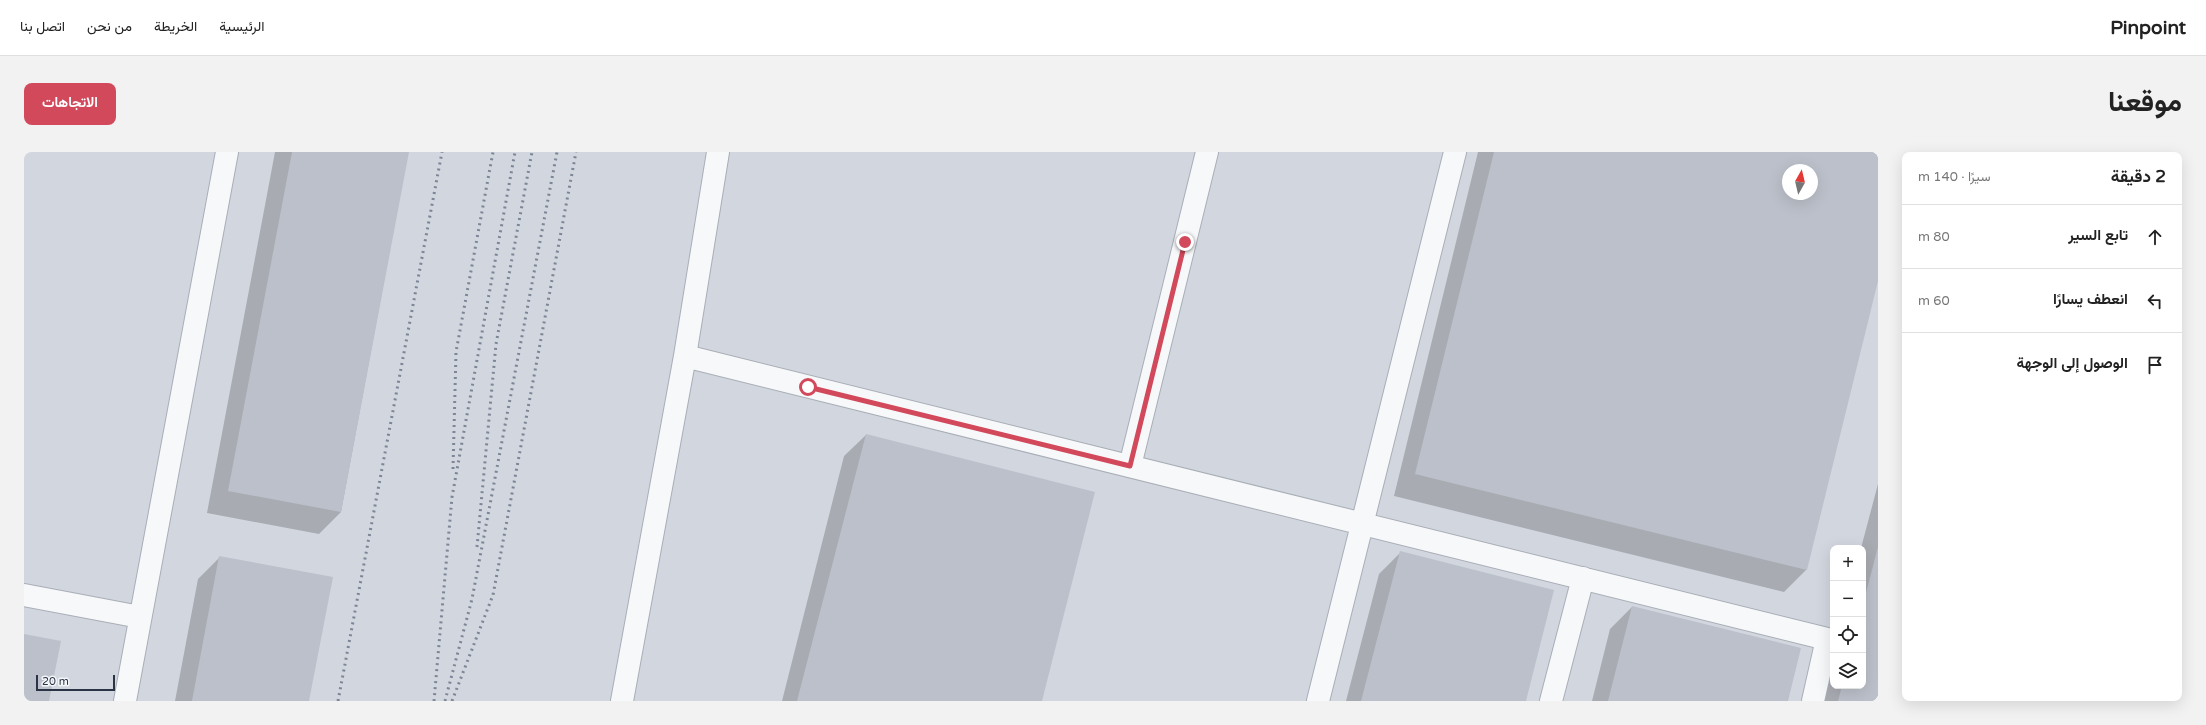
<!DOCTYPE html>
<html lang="ar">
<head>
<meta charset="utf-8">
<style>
  body { margin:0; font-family:"Varela Round",Vazirmatn,sans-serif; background:#f2f2f2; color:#222; direction:rtl }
  .controls { position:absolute; right:12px; bottom:12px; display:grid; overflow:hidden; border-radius:8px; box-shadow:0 4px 16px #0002 }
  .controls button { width:36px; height:36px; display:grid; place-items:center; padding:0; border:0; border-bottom:1px solid #e0e0e0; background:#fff; color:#222; font:20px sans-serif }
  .compass { position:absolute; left:1758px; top:12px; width:36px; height:36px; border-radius:50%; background:#fff; box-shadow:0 4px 16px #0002; rotate:8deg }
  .scale { position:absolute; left:12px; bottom:10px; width:79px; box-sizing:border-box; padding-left:4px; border:2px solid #2b3445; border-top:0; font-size:11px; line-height:14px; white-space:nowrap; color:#2b3445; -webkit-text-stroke:3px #f4f6f9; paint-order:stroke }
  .stop { position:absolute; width:12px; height:12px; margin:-9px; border:3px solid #d1495b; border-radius:50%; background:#fff }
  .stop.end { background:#d1495b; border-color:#fff; box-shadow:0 1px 4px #0008 }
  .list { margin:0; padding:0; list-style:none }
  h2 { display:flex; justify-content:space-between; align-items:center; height:52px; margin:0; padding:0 16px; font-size:17px }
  h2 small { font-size:13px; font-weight:400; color:#767676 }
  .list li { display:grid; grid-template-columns:26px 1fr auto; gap:12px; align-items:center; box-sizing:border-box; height:64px; padding:0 16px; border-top:1px solid #e0e0e0 }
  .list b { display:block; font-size:15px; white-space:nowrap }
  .list em { font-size:13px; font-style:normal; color:#767676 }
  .icon { flex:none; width:22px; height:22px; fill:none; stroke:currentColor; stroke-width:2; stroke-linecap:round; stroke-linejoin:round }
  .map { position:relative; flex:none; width:1854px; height:549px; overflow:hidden; direction:ltr; border-radius:8px }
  header { display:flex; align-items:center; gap:24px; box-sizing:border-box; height:56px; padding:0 20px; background:#fff; border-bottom:1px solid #e0e0e0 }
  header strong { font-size:19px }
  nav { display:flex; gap:22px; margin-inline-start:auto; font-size:14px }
  .intro { display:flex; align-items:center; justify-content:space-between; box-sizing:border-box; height:96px; padding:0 24px }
  h1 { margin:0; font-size:28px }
  .button { padding:10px 18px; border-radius:8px; background:#d1495b; color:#fff; font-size:14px; font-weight:700 }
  main { display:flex; gap:24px; padding:0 24px }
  aside { flex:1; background:#fff; border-radius:8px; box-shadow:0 4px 16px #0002 }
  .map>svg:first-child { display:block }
</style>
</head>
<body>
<header>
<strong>Pinpoint</strong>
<nav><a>الرئيسية</a><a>الخريطة</a><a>من نحن</a><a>اتصل بنا</a></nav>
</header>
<div class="intro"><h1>موقعنا</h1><a class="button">الاتجاهات</a></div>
<main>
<aside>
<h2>2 دقيقة<small>سيرًا · 140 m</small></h2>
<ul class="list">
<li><svg class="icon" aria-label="ahead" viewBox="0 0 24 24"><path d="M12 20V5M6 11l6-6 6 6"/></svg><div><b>تابع السير</b></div><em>80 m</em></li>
<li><svg class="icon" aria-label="left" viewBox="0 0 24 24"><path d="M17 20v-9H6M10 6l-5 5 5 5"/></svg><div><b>انعطف يسارًا</b></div><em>60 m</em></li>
<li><svg class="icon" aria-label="arrive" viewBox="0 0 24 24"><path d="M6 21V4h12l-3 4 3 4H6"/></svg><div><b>الوصول إلى الوجهة</b></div></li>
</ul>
</aside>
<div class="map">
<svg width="1854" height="549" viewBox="0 0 1854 549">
  <rect width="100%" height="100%" fill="#e4e7ec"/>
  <!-- built -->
  <path fill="#d2d6de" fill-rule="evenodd" d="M0,0h1854v549h-1854zM1764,18h24v24h-24zM1809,396h30v138h-30z"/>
  <!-- shadow -->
  <path fill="#0003" fill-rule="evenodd" d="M251,0h133l-67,360 -22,22 -112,-21z
    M1454,0h400v125l-72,293 -22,22 -390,-96zM1764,18h24v24h-24z
    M842,283l175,266h-259l62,-245z
    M1854,332v217h-56l11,-41v26h30l-2,-138z
    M1377,400l123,149h-178l33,-127z
    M196,405l88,144h-133l23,-122z
    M1608,455l155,94h-195l18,-72z"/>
  <!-- building -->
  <path fill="#bbc0ca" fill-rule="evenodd" d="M268,0h117l-68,360 -113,-21z
    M1470,0h384v129l-71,289 -392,-96zM1764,18h24v24h-24z
    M842,282l229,58 -53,209h-245z
    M1854,395v154h-40l4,-15h21v-82z
    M1376,399l154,39 -28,111h-165z
    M195,404l114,21 -24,124h-117z
    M1608,454l169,42 -13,53h-180z
    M0,482l37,7 -12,60h-25z"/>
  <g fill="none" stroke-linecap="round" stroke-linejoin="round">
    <defs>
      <path id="minor" d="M661,204l1142,283 -14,62
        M1106,314l77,-314
        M0,443l116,22
        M101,549l102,-549
        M598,549l63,-345 33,-204
        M1294,549l137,-549
        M1527,549l32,-123"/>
    </defs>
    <!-- minor casing -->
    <use href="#minor" stroke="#a9aeb7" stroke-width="24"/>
    <!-- minor -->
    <use href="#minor" stroke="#f7f8fa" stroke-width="22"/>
    <!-- rail -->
    <path stroke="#7d8696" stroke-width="3" stroke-dasharray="2 4" stroke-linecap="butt" d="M429,317l3,-117 37,-200
      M453,395l19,-203 36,-192
      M314,549l104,-549
      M410,549l18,-204 63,-345
      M421,549l27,-102 85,-447
      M428,549l41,-106 83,-443"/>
  </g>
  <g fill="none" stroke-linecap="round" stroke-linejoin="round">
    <!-- route -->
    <path stroke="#d1495b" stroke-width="5" d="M784,235l322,79 55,-224"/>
  </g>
</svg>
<div class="controls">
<button>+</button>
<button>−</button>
<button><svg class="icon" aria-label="locate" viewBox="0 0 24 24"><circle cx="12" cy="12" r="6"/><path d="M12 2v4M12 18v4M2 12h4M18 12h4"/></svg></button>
<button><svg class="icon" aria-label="layers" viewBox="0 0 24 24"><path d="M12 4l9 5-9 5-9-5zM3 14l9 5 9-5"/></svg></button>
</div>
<svg class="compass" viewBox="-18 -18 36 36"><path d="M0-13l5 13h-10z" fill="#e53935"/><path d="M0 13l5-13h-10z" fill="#767676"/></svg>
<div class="scale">20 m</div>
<div class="stop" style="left:784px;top:235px"></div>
<div class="stop end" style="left:1161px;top:90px"></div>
</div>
</main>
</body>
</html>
